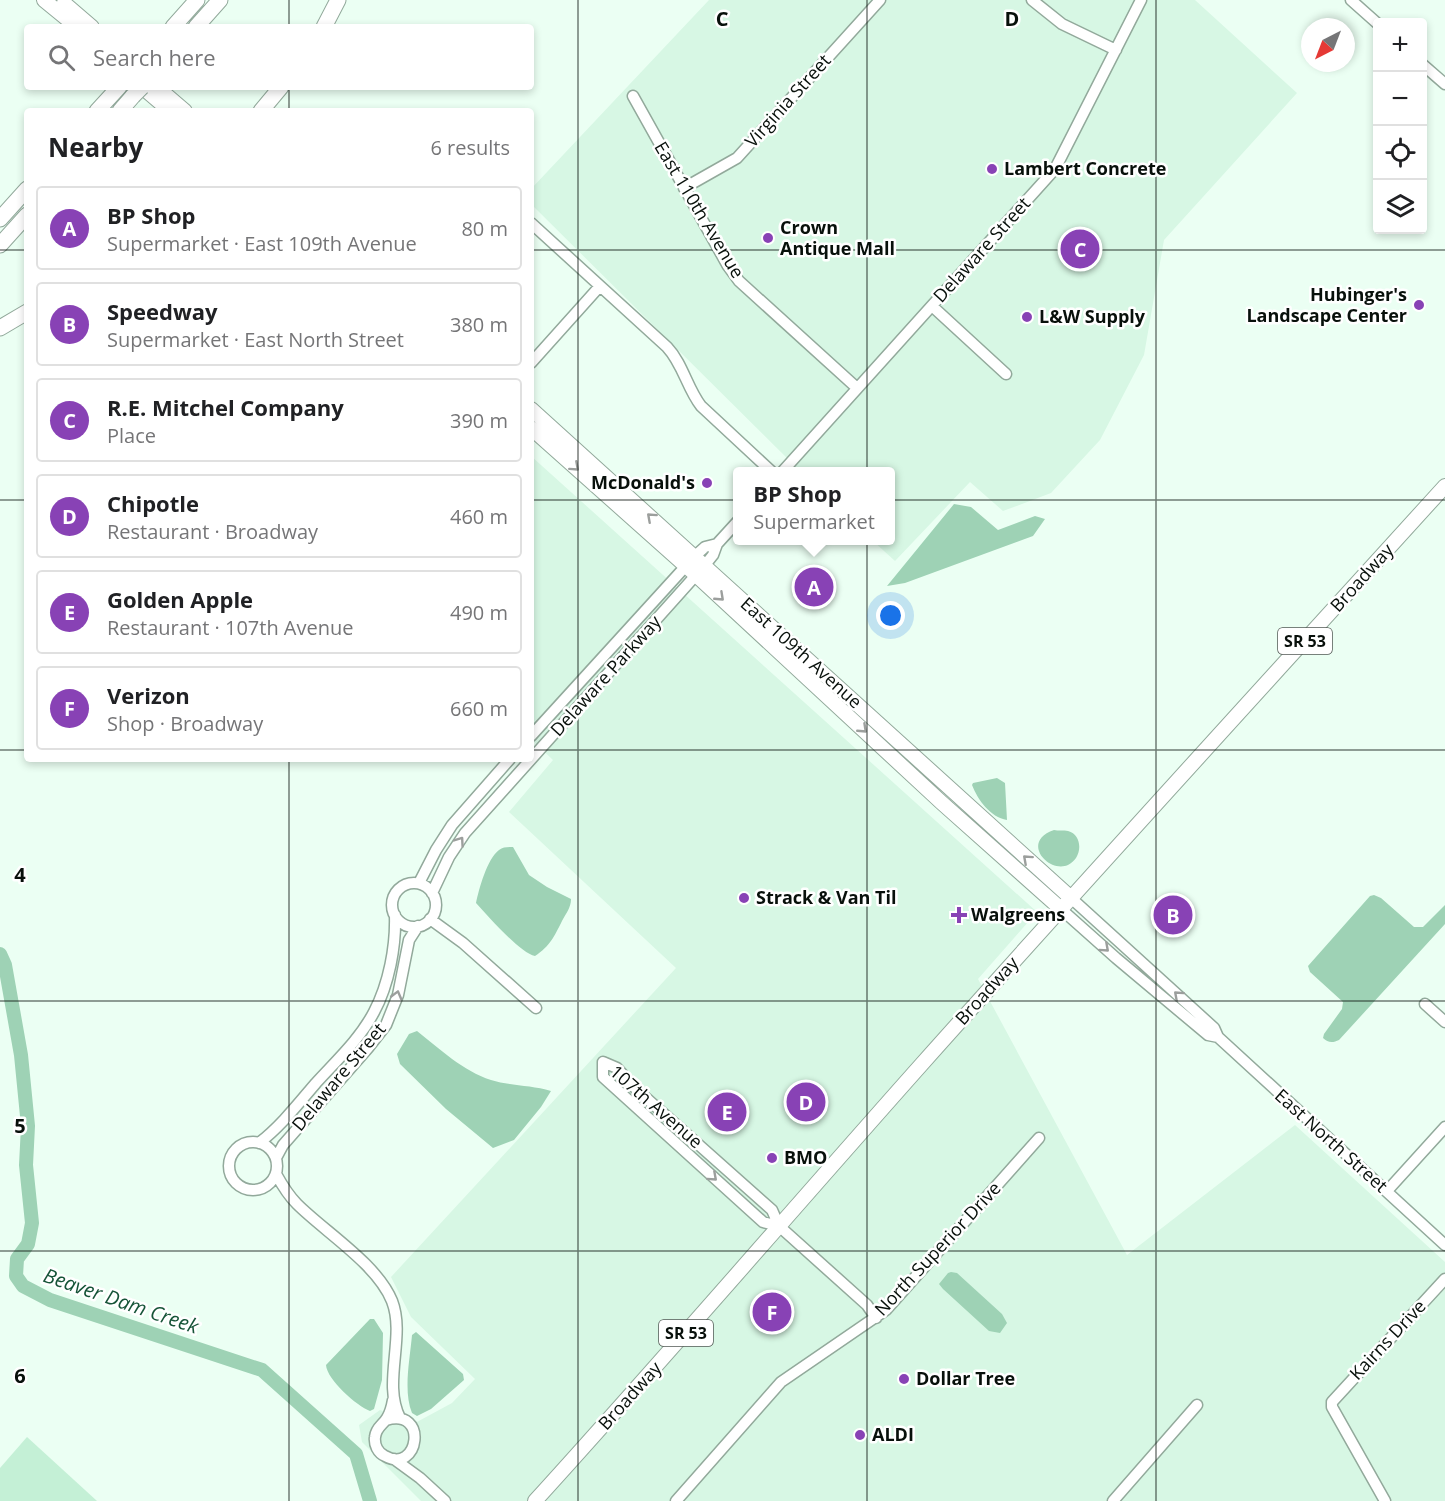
<!DOCTYPE html>
<html lang="en">
<head>
<meta charset="utf-8">
<style>
  body { margin:0; font-family:"Open Sans",sans-serif; background:#f2f2f2; color:#202124 }
  .controls { position:absolute; right:18px; top:18px; display:grid; overflow:hidden; border-radius:6px; box-shadow:0 3px 9px #0003 }
  .controls button { width:54px; height:54px; display:grid; place-items:center; padding:0; border:0; border-bottom:2px solid #e0e0e0; background:#fff; color:#202124; font:30px sans-serif }
  .compass { position:absolute; left:1301px; top:18px; width:54px; height:54px; border-radius:50%; background:#fff; box-shadow:0 3px 9px #0003; rotate:222deg }
  .you { position:absolute; left:891px; top:616px; width:21px; height:21px; margin:-15px; border:4px solid #fff; border-radius:50%; background:#1a73e8; box-shadow:0 0 0 9px #1a73e833 }
  .badge { display:grid; place-items:center; width:39px; height:39px; border-radius:50%; background:#8842b5; color:#fff; font-size:20px; font-weight:700 }
  .pin { position:absolute; translate:-50% -50%; border:3px solid #fff; box-shadow:0 2px 6px #0006 }
  .popup { position:absolute; left:733px; top:467px; width:162px; height:78px; box-sizing:border-box; display:grid; place-content:center; border-radius:6px; background:#fff; filter:drop-shadow(0 2px 4px #0005); font-size:20px; white-space:nowrap; color:#757577 }
  .popup b { font-size:22px; color:#202124 }
  .popup::after { content:''; position:absolute; left:50%; top:100%; margin-left:-12px; border:12px solid transparent; border-top-color:#fff }
  .list { margin:0; padding:0; list-style:none }
  h2 { display:flex; justify-content:space-between; align-items:center; height:78px; margin:0; padding:0 24px; font-size:26px }
  h2 small { font-size:20px; font-weight:400; color:#757577 }
  .list li { display:grid; grid-template-columns:39px 1fr auto; gap:18px; align-items:center; box-sizing:border-box; height:84px; margin:0 12px 12px; padding:0 12px; border:2px solid #e0e0e0; border-radius:6px }
  .list b { display:block; font-size:22px; white-space:nowrap }
  .list p { margin:0; font-size:20px; white-space:nowrap; color:#757577 }
  .list em { font-size:20px; font-style:normal; color:#757577 }
  .icon { flex:none; width:33px; height:33px; fill:none; stroke:currentColor; stroke-width:2; stroke-linecap:round; stroke-linejoin:round }
  .map { position:relative; flex:none; width:1445px; height:1501px; overflow:hidden }
  .search { position:absolute; background:#fff; box-shadow:0 3px 9px #0003; left:24px; top:24px; width:510px; height:66px; display:flex; align-items:center; gap:15px; box-sizing:border-box; padding:0 21px; border-radius:6px; color:#757577; font-size:22px }
  .panel { position:absolute; background:#fff; box-shadow:0 3px 9px #0003; left:24px; top:108px; width:510px; height:654px; border-radius:6px }
  .map>svg:first-child { display:block }
</style>
</head>
<body>
<div class="map">
<svg width="1445" height="1501" viewBox="0 0 1445 1501">
  <rect width="100%" height="100%" fill="#ebfff3"/>
  <!-- built -->
  <path fill="#d7f7e4" d="M709,0h486l102,93 -133,147 -20,115 -44,85 -49,53 -48,18 -33,-29 -75,79 -22,-20 17,-1v-68l-90,-1 -269,-267v-15z
    M531,456l506,456 -59,67 149,276 168,-130 150,137v239h-1024l-59,-59 -3,-17 21,-15 35,13 37,-20 23,-24 -64,-62 -20,-40 285,-309 -167,-156 44,-52 -22,-21z"/>
  <!-- green -->
  <path fill="#c4f0d6" d="M27,1437l70,64h-97v-33z"/>
  <!-- water -->
  <path fill="#9ed2b5" d="M954,504l17,3 27,23 37,-14 10,3 -12,17 -128,47 -18,3z
    M997,778l8,5 2,37c-17,-3 -29,-20 -35,-35l1,-2z
    M1054,830c4,1 10,0 14,1 12,3 14,18 8,27 -18,26 -61,-15 -22,-28z
    M513,847l16,28 18,12 24,12c0,9 -5,14 -9,22 -8,16 -12,25 -27,35 -15,-3 -48,-41 -59,-53 3,-14 11,-44 23,-53 4,-3 8,-3 14,-3z
    M1374,895l7,3 33,29h9l22,-22v19l-106,116c-6,3 -11,3 -16,-2l1,-4 18,-25 1,-7 -33,-30 -2,-6 62,-70z
    M417,1031c23,18 46,40 74,49 19,6 40,5 60,11l-10,16 -27,33 -21,8 -47,-39 -46,-45 -3,-10 12,-20z
    M951,1272l6,1 45,41 5,9 -7,10 -11,-2 -46,-42 -4,-5 9,-11z
    M370,1319h4l9,14 -1,47 -8,29 -4,2c-13,-5 -43,-31 -44,-46z
    M416,1332l47,42 1,6 -33,29 -14,7 -5,-3c-9,-22 -2,-54 0,-78z"/>
  <g fill="none" stroke-linecap="round" stroke-linejoin="round">
    <!-- river -->
    <path stroke="#9ed2b5" stroke-width="14" d="M0,954l5,11 16,90 7,71 -2,39 6,58 -4,21 -11,15 -1,17 7,10 27,14 212,70 94,84 14,47"/>
    <defs>
      <path id="minor" d="M1032,0l30,24 54,26
        M1351,0l27,24
        M1422,64l23,20
        M633,96l95,170 11,15 118,107
        M684,188l53,-30 143,-158
        M531,223l136,124c16,17 20,41 34,59l71,66
        M932,306l74,68
        M531,363l69,-77
        M782,472l273,-303 86,-169
        M531,736l164,-180 10,-9 12,-3
        M419,883l17,-33 16,-25 58,-66
        M392 905a22 22 0 1 1 44 0a22 22 0 1 1-44 0Z
        M432,893l17,-36 16,-24 240,-268 8,-10 4,-11 21,-23
        M1071,898l143,130 4,9 227,208
        M1061,909l55,49 92,77 10,2
        M430,919l33,24 73,65
        M1425,1004l20,18
        M229 1166a24 24 0 1 1 48 0a24 24 0 1 1-48 0Z
        M259,1143c22,-17 39,-39 57,-60 20,-22 44,-44 58,-71 15,-28 22,-66 21,-97
        M276,1158l7,-13 85,-97 18,-23 12,-30 11,-55 9,-14
        M276,1174c6,11 12,21 21,30 28,28 80,60 95,97 14,36 -10,82 8,117
        M1387,1191l58,-64
        M779,1226l-16,-4 -160,-145v-15l14,6 19,21 136,121 7,16 88,79 9,13
        M386,1420c43,-13 33,55 -1,36 -7,-3 -11,-11 -10,-19 1,-10 8,-12 12,-19 3,-5 5,-12 6,-18
        M394,1459l26,19 25,23
        M676,1501l105,-119 105,-72 153,-172
        M1113,1501l84,-96
        M1385,1501l-53,-94v-5l113,-123"/>
      <path id="major" d="M44,0l33,27
        M64,3l28,24
        M142,87l28,24
        M157,87l28,24
        M531,409l540,489
        M531,428l165,147 246,228 119,106
        M535,1501c131,-144 257,-291 386,-436 173,-194 349,-386 524,-579"/>
      <path id="highway" d="M173,27l24,-27
        M196,27l24,-27
        M324,27l14,-27
        M97,111l22,-24
        M120,111l13,-15
        M261,111l20,-24
        M0,219l27,-30
        M0,245l27,-30
        M0,328l27,-16"/>
    </defs>
    <!-- minor casing -->
    <use href="#minor" stroke="#92a99b" stroke-width="13"/>
    <!-- major casing -->
    <use href="#major" stroke="#92a99b" stroke-width="16"/>
    <!-- highway casing -->
    <use href="#highway" stroke="#92a99b" stroke-width="17"/>
    <!-- minor -->
    <use href="#minor" stroke="#fff" stroke-width="10"/>
    <!-- major -->
    <use href="#major" stroke="#fff" stroke-width="14"/>
    <!-- highway -->
    <use href="#highway" stroke="#fff" stroke-width="15"/>
    <defs>
      <path id="highway-bridge" d="M133,96l9,-9"/>
    </defs>
    <!-- highway-bridge casing -->
    <use href="#highway-bridge" stroke="#92a99b" stroke-width="17" stroke-linecap="butt"/>
    <!-- highway-bridge -->
    <use href="#highway-bridge" stroke="#fff" stroke-width="15"/>
  </g>
  <!-- one-way arrows -->
  <defs><path id="oneway-chevron" d="M-2-3.5L2.5 0L-2 3.5" fill="none" stroke-width="1.6" stroke-linecap="round" stroke-linejoin="round" transform="scale(1.5)"/></defs>
  <g stroke="#9c9f9d">
    <use href="#oneway-chevron" transform="translate(575 467) rotate(42)"/>
    <use href="#oneway-chevron" transform="translate(651 517) rotate(-138)"/>
    <use href="#oneway-chevron" transform="translate(720 597) rotate(43)"/>
    <use href="#oneway-chevron" transform="translate(863 729) rotate(43)"/>
    <use href="#oneway-chevron" transform="translate(460 841) rotate(-55)"/>
    <use href="#oneway-chevron" transform="translate(1027 859) rotate(-138)"/>
    <use href="#oneway-chevron" transform="translate(1105 948) rotate(42)"/>
    <use href="#oneway-chevron" transform="translate(397 995) rotate(-75)"/>
    <use href="#oneway-chevron" transform="translate(1178 995) rotate(-138)"/>
    <use href="#oneway-chevron" transform="translate(713 1177) rotate(42)"/>
  </g>
  <!-- grid -->
  <path fill="none" stroke="#08100b" stroke-width="1.5" stroke-opacity="0.55" d="M289,0v27M578,0v1501M867,0v1501M1156,0v1501M289,87v24M0,250h27M531,250h914M0,500h27M531,500h914M0,750h27M531,750h914M289,759v742M0,1001h1445M0,1251h1445"/>
  <!-- markers -->
  <g fill="#8842b5" stroke="#fff" stroke-width="2">
    <circle cx="992" cy="169" r="6"/>
    <circle cx="768" cy="238" r="6"/>
    <circle cx="1419" cy="305" r="6"/>
    <circle cx="1027" cy="317" r="6"/>
    <circle cx="707" cy="483" r="6"/>
    <circle cx="744" cy="898" r="6"/>
    <path d="M956 906h6v6h6v6h-6v6h-6v-6h-6v-6h6z"/>
    <circle cx="772" cy="1158" r="6"/>
    <circle cx="904" cy="1379" r="6"/>
    <circle cx="860" cy="1435" r="6"/>
  </g>
  <g text-anchor="middle" stroke-width="5" stroke-linejoin="round" paint-order="stroke">
    <!-- shield labels -->
    <g fill="#fff" stroke="#525854" stroke-width="1.5">
      <rect x="1278" y="628" width="54" height="26" rx="4.5"/>
      <rect x="659" y="1320" width="54" height="26" rx="4.5"/>
    </g>
    <g font-size="16" font-weight="bold" fill="#08100b">
      <text x="1305" y="647">SR 53</text>
      <text x="686" y="1339">SR 53</text>
    </g>
    <!-- street labels -->
    <g font-size="18" fill="#08100b" stroke="#fff">
      <text transform="translate(788 101) rotate(-48)" y="6">Virginia Street</text>
      <text transform="translate(699 210) rotate(59)" y="6">East 110th Avenue</text>
      <text transform="translate(982 250) rotate(-48)" y="6">Delaware Street</text>
      <text transform="translate(1362 578) rotate(-48)" y="6">Broadway</text>
      <text transform="translate(801 653) rotate(42)" y="6">East 109th Avenue</text>
      <text transform="translate(606 676) rotate(-48)" y="6">Delaware Parkway</text>
      <text transform="translate(987 991) rotate(-48)" y="6">Broadway</text>
      <text transform="translate(339 1077) rotate(-50)" y="6">Delaware Street</text>
      <text transform="translate(656 1107) rotate(41)" y="6">107th Avenue</text>
      <text transform="translate(1331 1141) rotate(42)" y="6">East North Street</text>
      <text transform="translate(938 1249) rotate(-47)" y="6">North Superior Drive</text>
      <text transform="translate(1388 1340) rotate(-47)" y="6">Kairns Drive</text>
      <text transform="translate(630 1396) rotate(-48)" y="6">Broadway</text>
    </g>
    <!-- poi labels -->
    <g font-size="18" font-weight="bold" fill="#08100b" stroke="#fff" text-anchor="start">
      <text x="1004" y="175">Lambert Concrete</text>
      <text x="780" y="234">Crown<tspan x="780" dy="21">Antique Mall</tspan></text>
      <text x="1407" y="301" text-anchor="end">Hubinger's<tspan x="1407" dy="21">Landscape Center</tspan></text>
      <text x="1039" y="323">L&amp;W Supply</text>
      <text x="695" y="489" text-anchor="end">McDonald's</text>
      <text x="756" y="904">Strack &amp; Van Til</text>
      <text x="971" y="921">Walgreens</text>
      <text x="784" y="1164">BMO</text>
      <text x="916" y="1385">Dollar Tree</text>
      <text x="872" y="1441">ALDI</text>
    </g>
    <!-- water labels -->
    <g font-size="20" font-style="italic" fill="#165438" stroke="#fff">
      <text transform="translate(121 1301) rotate(19)" y="7">Beaver Dam Creek</text>
    </g>
  </g>
  <g font-size="20" text-anchor="middle" font-weight="bold" fill="#08100b" stroke="#fff" stroke-width="5" stroke-linejoin="round" paint-order="stroke">
    <text x="722" y="26">C</text>
    <text x="1012" y="26">D</text>
    <text x="20" y="882">4</text>
    <text x="20" y="1133">5</text>
    <text x="20" y="1383">6</text>
  </g>
</svg>
<div class="controls">
<button>+</button>
<button>−</button>
<button><svg class="icon" aria-label="locate" viewBox="0 0 24 24"><circle cx="12" cy="12" r="6"/><path d="M12 2v4M12 18v4M2 12h4M18 12h4"/></svg></button>
<button><svg class="icon" aria-label="layers" viewBox="0 0 24 24"><path d="M12 4l9 5-9 5-9-5zM3 14l9 5 9-5"/></svg></button>
</div>
<svg class="compass" viewBox="-18 -18 36 36"><path d="M0-13l5 13h-10z" fill="#e53935"/><path d="M0 13l5-13h-10z" fill="#757577"/></svg>
<div class="you"></div>
<div class="pin badge" style="left:814px;top:587px">A</div>
<div class="popup"><b>BP Shop</b>Supermarket</div>
<div class="pin badge" style="left:1173px;top:915px">B</div>
<div class="pin badge" style="left:1080px;top:249px">C</div>
<div class="pin badge" style="left:806px;top:1102px">D</div>
<div class="pin badge" style="left:727px;top:1112px">E</div>
<div class="pin badge" style="left:772px;top:1312px">F</div>
<div class="search"><svg class="icon" aria-label="search" viewBox="0 0 24 24"><circle cx="10" cy="10" r="6"/><path d="M15 15l6 6"/></svg>Search here</div>
<section class="panel">
<h2>Nearby<small>6 results</small></h2>
<ul class="list">
<li><span class="badge">A</span><div><b>BP Shop</b><p>Supermarket · East 109th Avenue</p></div><em>80 m</em></li>
<li><span class="badge">B</span><div><b>Speedway</b><p>Supermarket · East North Street</p></div><em>380 m</em></li>
<li><span class="badge">C</span><div><b>R.E. Mitchel Company</b><p>Place</p></div><em>390 m</em></li>
<li><span class="badge">D</span><div><b>Chipotle</b><p>Restaurant · Broadway</p></div><em>460 m</em></li>
<li><span class="badge">E</span><div><b>Golden Apple</b><p>Restaurant · 107th Avenue</p></div><em>490 m</em></li>
<li><span class="badge">F</span><div><b>Verizon</b><p>Shop · Broadway</p></div><em>660 m</em></li>
</ul>
</section>
</div>
</body>
</html>
